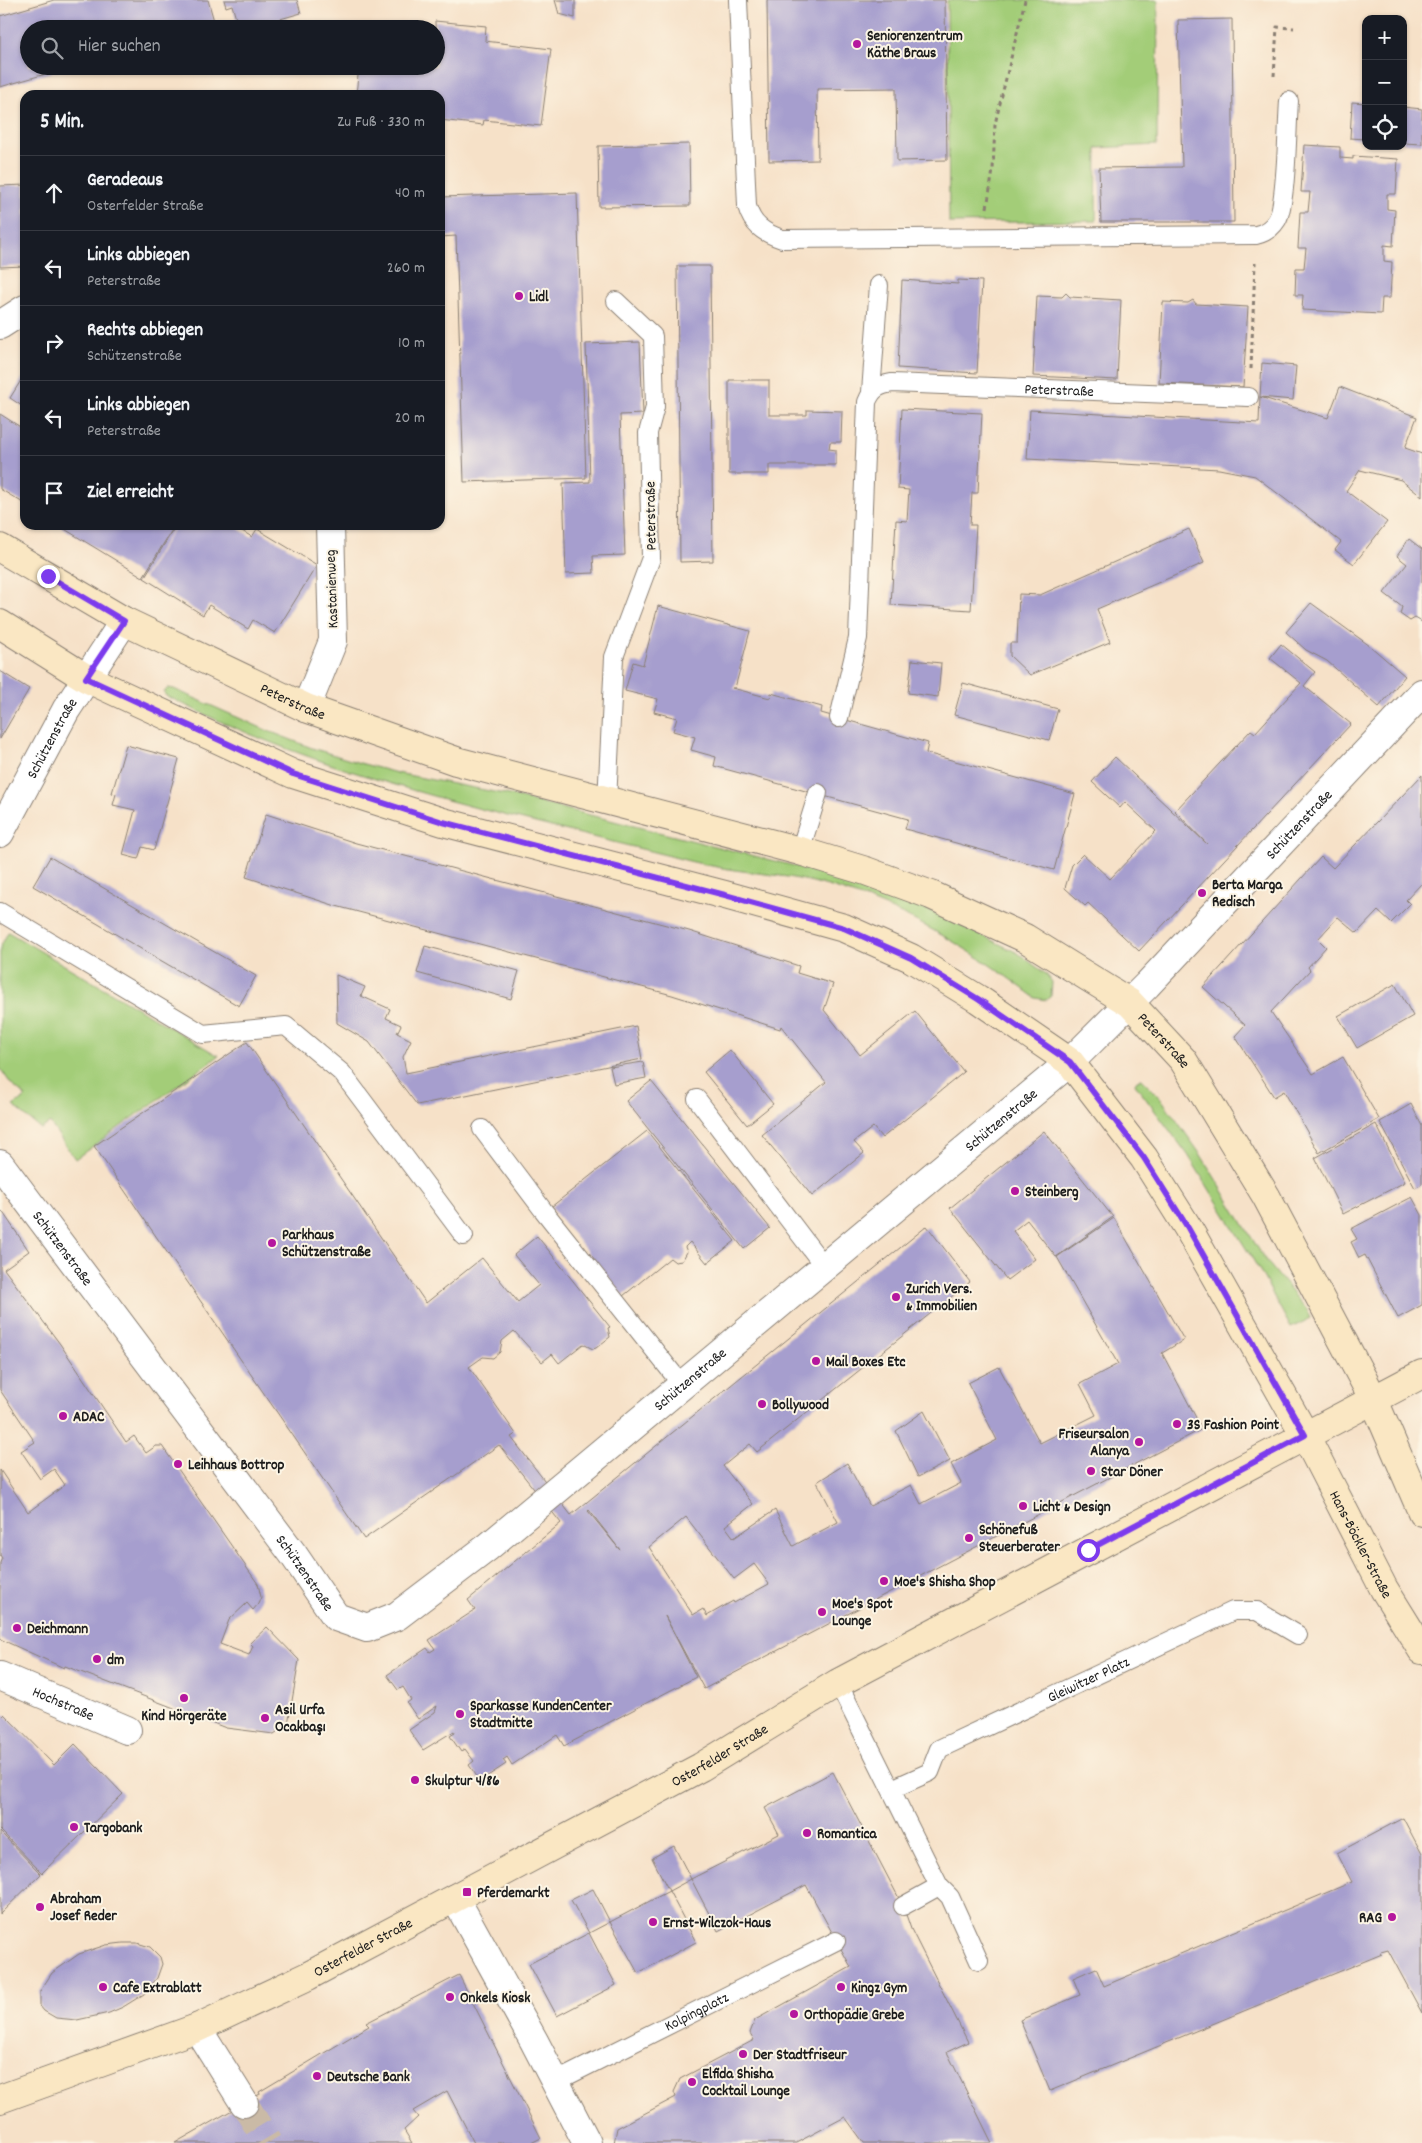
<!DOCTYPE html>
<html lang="de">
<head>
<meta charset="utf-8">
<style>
  body { margin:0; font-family:Dekko,sans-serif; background:#20242c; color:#f1f3f6 }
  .controls { position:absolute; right:15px; top:15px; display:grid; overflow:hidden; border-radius:10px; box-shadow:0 1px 4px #0004 }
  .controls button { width:45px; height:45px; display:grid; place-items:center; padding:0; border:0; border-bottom:1px solid #363941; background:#171b24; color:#f1f3f6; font:25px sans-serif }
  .stop { position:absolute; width:15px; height:15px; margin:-11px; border:4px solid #7c3aed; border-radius:50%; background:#fff }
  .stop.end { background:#7c3aed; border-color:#fff; box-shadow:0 1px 5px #0008 }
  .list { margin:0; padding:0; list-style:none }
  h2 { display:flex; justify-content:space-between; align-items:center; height:65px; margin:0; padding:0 20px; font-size:21px }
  h2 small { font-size:16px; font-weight:400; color:#9ea1a6 }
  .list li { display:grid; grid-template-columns:32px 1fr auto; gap:15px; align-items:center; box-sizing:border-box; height:75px; padding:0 20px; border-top:1px solid #363941 }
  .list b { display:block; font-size:19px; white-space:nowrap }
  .list p { margin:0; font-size:16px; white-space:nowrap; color:#9ea1a6 }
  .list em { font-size:16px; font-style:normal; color:#9ea1a6 }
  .icon { flex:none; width:28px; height:28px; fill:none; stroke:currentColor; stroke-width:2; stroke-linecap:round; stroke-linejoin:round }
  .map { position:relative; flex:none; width:1422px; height:2143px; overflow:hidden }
  .search { position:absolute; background:#171b24; box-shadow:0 1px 4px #0004; left:20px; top:20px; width:425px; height:55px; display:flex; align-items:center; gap:12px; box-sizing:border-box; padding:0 18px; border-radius:28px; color:#9ea1a6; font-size:19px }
  .panel { position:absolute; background:#171b24; box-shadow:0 1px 4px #0004; left:20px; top:90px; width:425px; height:440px; border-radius:15px }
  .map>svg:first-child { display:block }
</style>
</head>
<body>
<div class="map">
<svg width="1422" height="2143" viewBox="0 0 1422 2143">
  <rect width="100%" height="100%" fill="#fcf5e5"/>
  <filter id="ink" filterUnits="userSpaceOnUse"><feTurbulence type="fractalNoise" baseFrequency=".02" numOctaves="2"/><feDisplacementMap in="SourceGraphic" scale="10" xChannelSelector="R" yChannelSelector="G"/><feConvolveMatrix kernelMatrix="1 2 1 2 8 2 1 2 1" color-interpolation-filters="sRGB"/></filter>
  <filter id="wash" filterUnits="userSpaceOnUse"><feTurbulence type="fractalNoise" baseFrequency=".0096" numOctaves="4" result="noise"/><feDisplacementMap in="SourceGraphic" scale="20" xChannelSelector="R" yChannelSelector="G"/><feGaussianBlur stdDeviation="1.12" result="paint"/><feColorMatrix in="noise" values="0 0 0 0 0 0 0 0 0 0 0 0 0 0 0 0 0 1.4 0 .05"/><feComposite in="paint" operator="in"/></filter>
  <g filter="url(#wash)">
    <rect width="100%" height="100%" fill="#f6e1c8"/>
    <!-- green -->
    <path fill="#a3cd78" stroke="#60744a" d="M947,0h211l-1,145 -60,3 -1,73 -147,2z
      M168,688l6,1 92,41 46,18 48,15 37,10 108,21 286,71 82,23 48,18 97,47 28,21 6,8 -1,14 -5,4 -11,-2c-65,-51 -142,-96 -222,-116 -33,-8 -68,-9 -101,-16 -16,-3 -31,-7 -46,-11 -170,-42 -344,-79 -501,-160l-1,-3z
      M8,932l211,124 -144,103 -25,-36 -9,6 -28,-23 13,-9 -15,-13 -11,-16v-120z
      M1142,1079l18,18 41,58 63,103 43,52 4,8 -20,10 -31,-57 -72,-116 -51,-68 -2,-4 2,-3z"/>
    <g id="blocks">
      <!-- building -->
      <path fill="#a69ece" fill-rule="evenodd" d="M54,0h154l6,21 -22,6v2h-163v37l41,1 -70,20v-71z
        M224,0h73l4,13 -55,16h-7l-7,-24 -6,2z
        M555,0h20v18l-16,-4z
        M767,0h178l2,160 -50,1 -1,-73 -79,1 1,71 -49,1z
        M1232,19l2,203h-133l-2,-54 83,-1 -4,-147z
        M435,21l51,5 -1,15 66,8 -10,77 -57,-6 -1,5 -43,-5v-25h-84l3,-29h77z
        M1352,102l14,1v36l-16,-1z
        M1403,107l19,2v35l-19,-1z
        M689,144l1,62 -91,1 -1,-61z
        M1304,145l36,2v11l13,1v-3l45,3 -2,35h-9v15l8,1 -2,36 -9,-1v16l8,1 -2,36h-8l-1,16 -79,-4 1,-15h-8l1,-27h8l2,-20h-8l2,-36h8l2,-20h-9z
        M25,185v81l-25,1v-81z
        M577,193l9,285 -122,4 -8,-246 -16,1v-40z
        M677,266h33l3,295 -33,1z
        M902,280l56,4v-4l24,1 -5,92 -79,-5z
        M1066,293l4,4 51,3 -4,80 -84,-4 4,-80 25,1z
        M1193,300l3,4 52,3 -5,80 -84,-4 4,-81 25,1z
        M640,342l3,72 -23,1 5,140 -32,1 1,17 -28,1 -3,-91 27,-1 -4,-138z
        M1262,363l34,3 -3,34 -33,-3 68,21 12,-31 77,30 -12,31 17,6v43l-21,-17 -41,-10 -14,21 41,31 -33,42 -19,-14 6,-8 -86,-66 -36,-7 -192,-10 3,-49 229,13 1,-26z
        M25,374v34l-15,-10z
        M729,380h40v35h38v-5l35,1 -1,31h-11l-1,7 7,1v15h-67v9h-40z
        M902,409l80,4 -4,80h-6l-2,32h6l-5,85 -80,-5 5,-85 11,1 2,-31 -11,-1z
        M0,414l25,16v74l-25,-15z
        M58,525h117l-32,52z
        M176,525h56l20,12 5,-8 60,36 -42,68 -22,-13 -5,9 -39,-24 -6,10 -59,-37z
        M1189,529l15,34 -107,46 13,33 -80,33 -20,-19v-13h7l2,-49 21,1z
        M1409,539l13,10v73l-7,-4 -5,3 -10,-7 2,-7 -18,-14 23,-29 -10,-8z
        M1311,603l59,43 35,30 -26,31 -52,-46 -21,-11 -20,-18z
        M658,606l92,25 -15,57h-3l38,10 1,-5 51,14 -1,6 107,30 -2,10 149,41 -21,76 -149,-41 3,-10 -194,-53 2,-9 -25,-7 4,-13 -22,-6 4,-13 -23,-6 4,-13 -33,-8 8,-29 10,3z
        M1281,644l34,28 -11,14 47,38 -212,227 -51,-48 -3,3 -20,-18 7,-23 11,-11 27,25 46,-48 -31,-29 -5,6 -28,-26 23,-25 92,87 -32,-33 76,-81 4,3 46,-50 -31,-25z
        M912,660l29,3 -3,34 -30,-4z
        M0,671l29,18 -29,50z
        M963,683l95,26 -9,31 -95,-25z
        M126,745l53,14 -25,91 -12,-3 -4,12 -15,-4 12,-45 -22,-5 3,-11 -4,-1z
        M1422,775v108l-16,17 4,4 -19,19 -13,-12 -21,22 -19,-16 -20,22 8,8 -18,20 2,3 -39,42 42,62 30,-17 36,62 -60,34 -35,-62 -10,6 -39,-61 10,-11 -42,-38 118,-130 12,11z
        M266,814l90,29 333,88 110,35 -2,7 36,11 -9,26 36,45 55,-44 49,61 -82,66 -9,-11 -19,15 10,11 -52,43 -50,-61 64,-53 -45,-56 -1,3 -108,-34 -336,-89 -90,-29z
        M50,857l206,119 -17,30 -206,-120z
        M425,946l94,25 -8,28 -94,-26z
        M336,975l29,12 -4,9 29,13 -4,9 15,7 -4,8 14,7 -8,17 3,16 230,-47 6,33 -225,46 -48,-63 -32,-19z
        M1395,984l18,32 -56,32 -19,-32z
        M247,1042l179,261 56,-45 36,44 21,-17 -25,-30 23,-19 73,91 -2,1 2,9 -14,11 -3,1 -10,-5 -24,19 -7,-9 -10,8 -28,-31 -12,10 -2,11 -7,6 -10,-1 -14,10 47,67 -5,3 60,78 356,-289 43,56 -213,170 -7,-8 -27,22 30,38 -28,22 9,12 41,-28 18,36 45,-24 -21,-40 30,-19 23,43 41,-21 10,19 40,-21 -10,-19 46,-24 -29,-57 31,-16 41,76 56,-28 -16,-31 38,-20 -61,-107 57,-39 70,122 -22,13 40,76 -498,260 -39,-73 31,61 -132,69 -7,-11 -45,30 -5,-8 -4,3 3,4 -26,17 -11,-16 5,-4 -9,-12 -4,3 -11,-16 5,-3 -1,-2 -31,19 -14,-20 26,-18 2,-6 -19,13 -11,-16 4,-3 -8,-13 -5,3 -11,-15 40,-27 3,4 5,-3 -6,-9 46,-30 -7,-10 93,-77 -62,-78 -135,94 -270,-393zM589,1510l31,40 -32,-39zM686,1517l48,62 20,-15 15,20 -35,19 -1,-2 -26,15 -4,-7 -10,6 -44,-68z
        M730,1050l43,54 -26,21 -43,-53z
        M643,1062l3,16 -32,6 -4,-17z
        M651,1081l119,147 -26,21 -118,-148z
        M1411,1104l11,22v58l-7,4 -35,-66z
        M1376,1124l29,58 -62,32 -28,-56z
        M647,1131l88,110 -28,22 -17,-21 -5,5 2,5 -5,9 -7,1 -5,-4 -47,38 -72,-89z
        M1044,1131l69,86 -57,40 -29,-37 -14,11 22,28 -28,21 -57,-72z
        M1412,1197l10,18v90l-24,13 -33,-63 -6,3 -8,-16 6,-3 -6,-10z
        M2,1211l27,40 -25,18 56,75 66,98 8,-6 12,17 10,-7h6l96,138 3,13 -3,7 -5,6 -6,-7 -18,17 -9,24 29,11 4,-9 -3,-3 17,-16 32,33 -11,64 -14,10 -48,-6 -161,-62 -1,2 -64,-29v-76l2,-5 -2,-3v-85l28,42 37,-27 -11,-16 -14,10 -19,-28 14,-9 -35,-52v-178z
        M924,1411l26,50 -32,16 -22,-46z
        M4,1714l50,51 21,-21 48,50 -81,79 -42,-43v-112z
        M833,1772l70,134 8,23 57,113 -21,10 45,91h-128l-19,-26 -49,26h-182l3,-15 59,-31 -2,-5 6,-13 74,-39 -4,-7 5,-13 96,-53 -45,-82 -88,46 -27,-52 -22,12 27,51 -58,31 -28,-51 59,-31 -17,-33 22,-12 17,33 88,-45 -14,-26z
        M1403,1818l19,36v159l-34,-63 -7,2 1,2 -332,137 -30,-71 60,-25 -7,-17 23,-10 8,18 248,-104 -15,-29z
        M0,1832l41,42 -41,40z
        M593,1889l17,33 -21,11 -18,-33z
        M589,1933l27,52 -59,31 -28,-52z
        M123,1943h14l13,4 10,10 2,7 -5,14 -13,16 -21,13 -14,6 -32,7 -21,-2 -12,-7 -4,-5v-15l12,-18 27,-19 27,-9z
        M459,1975l82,163 -10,5h-57l-27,-52 -34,20 5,6 -14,13 8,13h-237l85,-49 -1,-2 110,-66 -3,-3z"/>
    </g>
  </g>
  <g filter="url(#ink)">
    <use href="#blocks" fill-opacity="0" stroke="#897e72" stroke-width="1"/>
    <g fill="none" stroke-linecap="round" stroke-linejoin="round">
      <!-- street-tunnel -->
      <path stroke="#cabaa6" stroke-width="28" stroke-dasharray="28 14" stroke-linecap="butt" d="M244,2103l24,40"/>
      <defs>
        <g id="lane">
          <path d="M738,0l9,206c5,19 17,27 35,33l474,-4c9,-2 16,-7 21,-15 10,-17 10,-95 12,-119"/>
          <path d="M871,392l8,-107"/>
          <path id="s1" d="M839,718l19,-80 9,-236c5,-13 12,-17 25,-19l357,14"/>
          <path d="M607,802l7,-145 37,-99 -3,-125 7,-26 -2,-71 -37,-35"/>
          <path d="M800,851l18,-58"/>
          <path d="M0,912l203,122 83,-8 56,47 122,163"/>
          <path d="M697,1099l127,167"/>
          <path d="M482,1129l61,81 139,175"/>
          <path d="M838,1683l101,203 11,11 29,64"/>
          <path id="s2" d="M892,1789l38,-17 9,-23 294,-138h24l41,24"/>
          <path d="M903,1906l36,-20"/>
          <path id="s3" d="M555,2082l281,-141"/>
        </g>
        <g id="street">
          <path d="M0,325l25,-16"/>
          <path d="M306,708l27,-67 -3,-116"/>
          <path id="s4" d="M0,833l66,-123 58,-89"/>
          <path id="s5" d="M0,1164l293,390 43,63 31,11 30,-12 91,-69 582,-485 77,-77 275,-292"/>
          <path id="s6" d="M0,1676l127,54"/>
          <path d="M455,1898l79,143 53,102"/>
          <path d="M197,2028l47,75"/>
        </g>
        <g id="secondary">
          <path id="s7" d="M0,548l124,73 182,87 150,53 344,90 66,20 65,24 94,43 105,65 53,57 83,136 107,202 49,114"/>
          <path id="s8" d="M0,624l86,54 207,96 150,48 282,73 119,33 67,30 67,41 92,63 74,96 44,70 117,207 79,154 38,61"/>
          <path id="s9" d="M0,2099l197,-71 111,-52 393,-209 137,-84 584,-309"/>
        </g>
      </defs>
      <!-- lane casing -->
      <use href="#lane" stroke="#897e72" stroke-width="20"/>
      <!-- street casing -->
      <use href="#street" stroke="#897e72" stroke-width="30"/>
      <!-- secondary casing -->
      <use href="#secondary" stroke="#897e72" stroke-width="30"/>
      <!-- path -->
      <path stroke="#897e72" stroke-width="3" stroke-dasharray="4 4" stroke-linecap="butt" d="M1274,76l3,-49 17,1
        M987,208l6,-38 2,-46 30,-124
        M1251,369l4,-106"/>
      <!-- lane -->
      <use href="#lane" stroke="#fff" stroke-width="18"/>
      <!-- street -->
      <use href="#street" stroke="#fff" stroke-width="28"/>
      <!-- secondary -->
      <use href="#secondary" stroke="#fae7c3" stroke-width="28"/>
    </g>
  </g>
  <g fill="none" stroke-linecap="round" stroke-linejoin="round" filter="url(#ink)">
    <!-- route -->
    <path stroke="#7c3aed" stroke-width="6" d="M48,576l76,45 -38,57 207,96 150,48 282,73 119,33 67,30 67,41 92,63 74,96 44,70 117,207 -217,115"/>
  </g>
  <!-- markers -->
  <g fill="#b5179e" stroke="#fcf5e5" stroke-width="2">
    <circle cx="857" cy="44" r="5"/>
    <circle cx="519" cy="296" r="5"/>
    <circle cx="1202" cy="893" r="5"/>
    <circle cx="1015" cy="1191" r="5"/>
    <circle cx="272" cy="1243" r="5"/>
    <circle cx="896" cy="1297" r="5"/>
    <circle cx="816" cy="1361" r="5"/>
    <circle cx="762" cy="1404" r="5"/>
    <circle cx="63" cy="1416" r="5"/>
    <circle cx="1177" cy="1424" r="5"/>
    <circle cx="1139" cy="1442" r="5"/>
    <circle cx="178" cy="1464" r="5"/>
    <circle cx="1091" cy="1471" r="5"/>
    <circle cx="1023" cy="1506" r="5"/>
    <circle cx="969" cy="1538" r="5"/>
    <circle cx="884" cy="1581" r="5"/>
    <circle cx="822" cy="1612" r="5"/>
    <circle cx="17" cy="1628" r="5"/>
    <circle cx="97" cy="1659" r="5"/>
    <circle cx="184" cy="1698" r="5"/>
    <circle cx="460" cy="1714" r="5"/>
    <circle cx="265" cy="1718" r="5"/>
    <circle cx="415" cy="1780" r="5"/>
    <circle cx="74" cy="1827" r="5"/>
    <circle cx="807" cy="1833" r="5"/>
    <rect x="462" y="1887" width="10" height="10" rx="2.5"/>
    <circle cx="40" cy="1907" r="5"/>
    <circle cx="1392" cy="1917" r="5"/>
    <circle cx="653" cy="1922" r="5"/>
    <circle cx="103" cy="1987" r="5"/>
    <circle cx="841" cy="1987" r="5"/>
    <circle cx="450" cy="1997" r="5"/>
    <circle cx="794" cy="2014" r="5"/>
    <circle cx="743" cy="2054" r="5"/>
    <circle cx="317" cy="2076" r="5"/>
    <circle cx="692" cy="2082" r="5"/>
  </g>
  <g text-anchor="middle" stroke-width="4" stroke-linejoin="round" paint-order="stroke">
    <!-- poi labels -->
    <g font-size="15" font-weight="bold" fill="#1c1c1c" stroke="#fcf5e5" text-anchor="start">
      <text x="867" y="40">Seniorenzentrum<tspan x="867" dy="17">Käthe Braus</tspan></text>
      <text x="529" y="301">Lidl</text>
      <text x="1212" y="889">Berta Marga<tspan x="1212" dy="17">Redisch</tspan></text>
      <text x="1025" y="1196">Steinberg</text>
      <text x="282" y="1239">Parkhaus<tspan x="282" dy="17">Schützenstraße</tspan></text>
      <text x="906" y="1293">Zurich Vers.<tspan x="906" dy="17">&amp; Immobilien</tspan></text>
      <text x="826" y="1366">Mail Boxes Etc</text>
      <text x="772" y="1409">Bollywood</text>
      <text x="73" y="1421">ADAC</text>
      <text x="1187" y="1429">3S Fashion Point</text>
      <text x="1129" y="1438" text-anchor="end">Friseursalon<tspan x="1129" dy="17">Alanya</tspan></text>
      <text x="188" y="1469">Leihhaus Bottrop</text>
      <text x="1101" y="1476">Star Döner</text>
      <text x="1033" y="1511">Licht &amp; Design</text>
      <text x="979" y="1534">Schönefuß<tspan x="979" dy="17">Steuerberater</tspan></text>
      <text x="894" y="1586">Moe's Shisha Shop</text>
      <text x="832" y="1608">Moe's Spot<tspan x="832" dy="17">Lounge</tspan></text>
      <text x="27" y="1633">Deichmann</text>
      <text x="107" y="1664">dm</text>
      <text x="470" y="1710">Sparkasse KundenCenter<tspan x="470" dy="17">Stadtmitte</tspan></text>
      <text x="275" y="1714">Asil Urfa<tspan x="275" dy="17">Ocakbaşı</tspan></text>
      <text x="184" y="1720" text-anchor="middle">Kind Hörgeräte</text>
      <text x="425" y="1785">Skulptur 4/86</text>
      <text x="84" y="1832">Targobank</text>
      <text x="817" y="1838">Romantica</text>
      <text x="477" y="1897">Pferdemarkt</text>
      <text x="50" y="1903">Abraham<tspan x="50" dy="17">Josef Reder</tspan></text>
      <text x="1382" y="1922" text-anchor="end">RAG</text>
      <text x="663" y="1927">Ernst-Wilczok-Haus</text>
      <text x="113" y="1992">Cafe Extrablatt</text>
      <text x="851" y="1992">Kingz Gym</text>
      <text x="460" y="2002">Onkels Kiosk</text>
      <text x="804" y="2019">Orthopädie Grebe</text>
      <text x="753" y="2059">Der Stadtfriseur</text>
      <text x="702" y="2078">Elfida Shisha<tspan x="702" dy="17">Cocktail Lounge</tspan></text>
      <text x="327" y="2081">Deutsche Bank</text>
    </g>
    <!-- street labels -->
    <g font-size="15" fill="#1c1c1c" stroke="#fcf5e5">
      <text dy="5" stroke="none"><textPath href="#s1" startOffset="519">Peterstraße</textPath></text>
      <text transform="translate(650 516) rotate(-91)" y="5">Peterstraße</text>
      <text transform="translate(331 589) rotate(-92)" y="5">Kastanienweg</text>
      <text dy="5" stroke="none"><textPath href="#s7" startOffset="331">Peterstraße</textPath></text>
      <text dy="5" stroke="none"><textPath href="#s4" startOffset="108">Schützenstraße</textPath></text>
      <text dy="5" stroke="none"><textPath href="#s5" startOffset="1831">Schützenstraße</textPath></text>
      <text dy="5" stroke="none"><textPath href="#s7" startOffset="1276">Peterstraße</textPath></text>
      <text dy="5" stroke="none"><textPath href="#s5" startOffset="1411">Schützenstraße</textPath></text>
      <text dy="5" stroke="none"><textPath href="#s5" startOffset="105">Schützenstraße</textPath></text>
      <text dy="5" stroke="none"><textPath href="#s5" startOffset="1006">Schützenstraße</textPath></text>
      <text dy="5" stroke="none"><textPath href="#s8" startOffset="1730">Hans-Böckler-Straße</textPath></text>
      <text dy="5" stroke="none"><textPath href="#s5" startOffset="510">Schützenstraße</textPath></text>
      <text dy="5" stroke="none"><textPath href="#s2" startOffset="231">Gleiwitzer Platz</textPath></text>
      <text dy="5" stroke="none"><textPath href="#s6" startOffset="69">Hochstraße</textPath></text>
      <text dy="5" stroke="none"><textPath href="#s9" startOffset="799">Osterfelder Straße</textPath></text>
      <text dy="5" stroke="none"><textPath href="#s9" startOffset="394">Osterfelder Straße</textPath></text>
      <text dy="5" stroke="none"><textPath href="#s3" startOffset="158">Kolpingplatz</textPath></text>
    </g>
  </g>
</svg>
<div class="controls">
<button>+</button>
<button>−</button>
<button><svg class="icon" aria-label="locate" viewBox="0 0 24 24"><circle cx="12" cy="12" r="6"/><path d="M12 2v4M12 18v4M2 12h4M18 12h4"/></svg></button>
</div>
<div class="stop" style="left:1088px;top:1550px"></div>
<div class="stop end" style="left:48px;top:576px"></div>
<div class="search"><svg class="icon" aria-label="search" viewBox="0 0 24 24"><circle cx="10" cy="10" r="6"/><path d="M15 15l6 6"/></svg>Hier suchen</div>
<section class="panel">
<h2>5 Min.<small>Zu Fuß · 330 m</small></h2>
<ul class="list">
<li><svg class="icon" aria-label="ahead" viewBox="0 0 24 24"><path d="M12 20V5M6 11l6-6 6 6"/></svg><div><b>Geradeaus</b><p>Osterfelder Straße</p></div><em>40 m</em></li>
<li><svg class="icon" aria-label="left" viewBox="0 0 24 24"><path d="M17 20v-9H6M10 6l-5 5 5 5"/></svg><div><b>Links abbiegen</b><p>Peterstraße</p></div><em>260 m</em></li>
<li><svg class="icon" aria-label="right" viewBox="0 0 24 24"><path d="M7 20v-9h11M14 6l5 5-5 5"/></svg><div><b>Rechts abbiegen</b><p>Schützenstraße</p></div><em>10 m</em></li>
<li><svg class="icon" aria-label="left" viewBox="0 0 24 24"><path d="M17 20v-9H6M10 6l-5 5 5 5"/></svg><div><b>Links abbiegen</b><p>Peterstraße</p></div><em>20 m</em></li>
<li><svg class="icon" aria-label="arrive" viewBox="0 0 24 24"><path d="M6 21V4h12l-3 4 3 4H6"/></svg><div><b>Ziel erreicht</b></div></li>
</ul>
</section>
</div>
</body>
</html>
